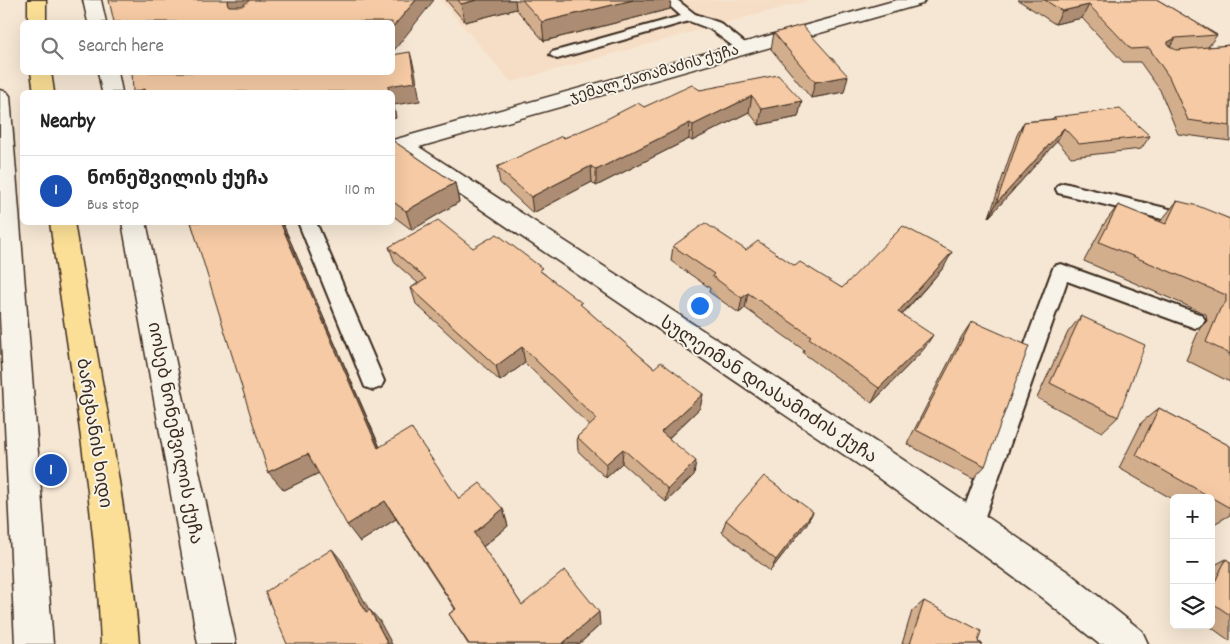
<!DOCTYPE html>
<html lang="en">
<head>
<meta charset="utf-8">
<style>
  body { margin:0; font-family:Dekko,"Noto Sans Georgian",sans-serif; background:#f6f6f6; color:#222 }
  .controls { position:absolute; right:15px; bottom:15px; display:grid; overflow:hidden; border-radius:8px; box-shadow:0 5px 20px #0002 }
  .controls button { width:45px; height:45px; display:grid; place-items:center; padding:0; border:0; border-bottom:1px solid #e0e0e0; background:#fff; color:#222; font:25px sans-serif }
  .you { position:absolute; left:699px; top:305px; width:18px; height:18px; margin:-12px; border:4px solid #fff; border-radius:50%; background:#1a73e8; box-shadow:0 0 0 8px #1a73e833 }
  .badge { display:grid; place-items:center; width:32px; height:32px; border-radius:50%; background:#1f6fb2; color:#fff; font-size:16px; font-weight:700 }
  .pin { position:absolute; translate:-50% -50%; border:2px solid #fff; box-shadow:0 1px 5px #0006 }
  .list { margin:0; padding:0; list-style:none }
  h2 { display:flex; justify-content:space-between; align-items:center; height:65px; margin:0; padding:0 20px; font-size:21px }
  h2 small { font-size:16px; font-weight:400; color:#767676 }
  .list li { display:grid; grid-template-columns:32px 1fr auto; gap:15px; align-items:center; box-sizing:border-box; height:70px; padding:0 20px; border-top:1px solid #e0e0e0 }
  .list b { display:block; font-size:19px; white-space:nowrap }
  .list p { margin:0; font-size:16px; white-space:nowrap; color:#767676 }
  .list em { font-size:16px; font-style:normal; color:#767676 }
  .icon { flex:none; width:28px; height:28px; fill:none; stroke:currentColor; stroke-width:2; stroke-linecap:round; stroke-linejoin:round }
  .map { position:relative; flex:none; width:1230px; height:644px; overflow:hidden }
  .search { position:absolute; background:#fff; box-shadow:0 5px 20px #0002; left:20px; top:20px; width:375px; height:55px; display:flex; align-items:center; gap:12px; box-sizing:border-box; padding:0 18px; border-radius:8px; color:#767676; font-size:19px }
  .panel { position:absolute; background:#fff; box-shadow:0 5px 20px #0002; left:20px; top:90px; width:375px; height:135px; border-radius:8px }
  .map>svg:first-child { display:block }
</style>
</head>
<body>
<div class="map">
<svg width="1230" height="644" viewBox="0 0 1230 644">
  <rect width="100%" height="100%" fill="#f6e7d4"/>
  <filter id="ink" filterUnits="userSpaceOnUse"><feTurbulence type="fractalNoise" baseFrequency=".02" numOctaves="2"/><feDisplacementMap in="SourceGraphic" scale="10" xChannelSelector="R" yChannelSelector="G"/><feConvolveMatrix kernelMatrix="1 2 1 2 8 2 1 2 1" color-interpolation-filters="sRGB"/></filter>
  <g filter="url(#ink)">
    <!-- built -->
    <path fill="#f6dec6" d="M440,0h370l-299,82z"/>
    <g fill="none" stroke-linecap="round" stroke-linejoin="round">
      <defs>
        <path id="lane" d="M663,0h14l18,14 25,9 30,24 -7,4 -5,-1 -28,-21 -21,-8 -132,38 -7,-4 2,-3 129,-36z
          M1064,183l166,41v12l-172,-43 -2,-4 2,-4z
          M298,222h18l68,159 -3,6 -8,3 -8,-3z
          M1061,264l141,51 3,5 -3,5 -7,3 -128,-47 -85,244 -3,8 -9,4 -9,-4 -3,-8 94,-254 2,-5z"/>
        <path id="street" d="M83,0h18l5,22h-18z
          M897,0h28l-3,4 -503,143 480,310 169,115 74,59 6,13h-49l-57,-46 -165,-121 -479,-324 -6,2 1,-15z
          M98,72h20l4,20h-20z
          M0,90l7,2 3,4 43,548h-38l-15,-328z
          M122,222h24l90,422h-38z"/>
        <path id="primary" d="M28,0h18v22h-18z
          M31,72h20l3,20h-20z
          M50,222h24c23,141 54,280 65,422h-38c-6,-142 -32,-281 -51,-422z"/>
      </defs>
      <!-- lane casing -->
      <use href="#lane" stroke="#3b2a1e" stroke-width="4"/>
      <!-- street casing -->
      <use href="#street" stroke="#3b2a1e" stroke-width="3"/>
      <!-- primary casing -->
      <use href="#primary" stroke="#3b2a1e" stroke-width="3"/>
      <!-- lane -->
      <use href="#lane" fill="#f7f3e8" fill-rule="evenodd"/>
      <!-- street -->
      <use href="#street" fill="#f7f3e8" fill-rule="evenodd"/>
      <!-- primary -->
      <use href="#primary" fill="#fbdf96" fill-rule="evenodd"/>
    </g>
    <!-- wall -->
    <path fill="#d3ae8d" stroke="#3b2a1e" d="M446,0h225l-1,9 -126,32 -28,-32 -51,13z
      M1018,0h140l59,35 -9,12 22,-2v96l-52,-7 -18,-44 -20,-28h-17l-41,-44 -27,6z
      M774,33l70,59 -33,6 -40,-49z
      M700,90l102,11 -4,16 -39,8 -10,-13 -57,29 -3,-2 -93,47 -4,-4 -59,31 -33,-30 -3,-16 67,-29 80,-31z
      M1054,117l96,19 -9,13 -70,8 -14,-16 -68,76 28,-82 7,-13 28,-3z
      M392,140l63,43 4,19 -47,28 -20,-15z
      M1177,201l53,18v163l-44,-22 14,-32 7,-7 -1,-7 -122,-53 20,-37 14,-19 42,17z
      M191,222h91l98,225 79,52 44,10 5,17 -25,21 39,58 78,20 -21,19h-111l-19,-30 6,-5 -59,-90 -36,23 -41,-69 -35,17z
      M673,246l73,4 49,16 47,22 102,-21 -42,48 22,34 -52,54 -69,-50 1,-3 -59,-42 -6,5 -30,-21 1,-4 -39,-27z
      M389,247l84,1 69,24 112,96 49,26 -3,14 -31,30 25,37 -28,27 -44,-39 -16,15 -28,-27 -1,-14 13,-11 -65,-63 -25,18 -84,-77 -5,-16 7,-5 -23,-20z
      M1081,316l37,101 -16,15 -65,-34 31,-66z
      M972,321l13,145 -12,13 -66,-35 55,-108z
      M1159,408l71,38v69l-16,9 -3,-2v-24h-37v2l-55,-32 23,-46z
      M813,512l-7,13 -36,46 -48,-39 4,-12z
      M1226,559l4,3v79l-22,-16h3v-58z
      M924,601l54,41 5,2h-81l10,-33z"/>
    <!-- shaded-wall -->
    <path fill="#ac8d73" stroke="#3b2a1e" d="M229,0h30l-22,17 -10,-14z
      M416,0h18l-42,53v-25z
      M477,0h38l1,9 -51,13 -4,-18z
      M633,0h38l-1,9 -126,32 -2,-19z
      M1089,5l-7,13 -27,6 7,-13z
      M1176,38l-9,13 1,-9z
      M410,52l5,19 5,30 -26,4 2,13 -4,1v-27h-3l-1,-6z
      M848,76l-4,16 -33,6 4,-16z
      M145,89l2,3h-14z
      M752,96l-3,16 -57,29 1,-16z
      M802,101l-4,16 -39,8 3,-16z
      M690,123l-1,16 -93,47v-16z
      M1064,128l-7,13 -68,76 7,-13z
      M591,166l1,16 -59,31 -2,-16z
      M455,183l4,19 -47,28 -6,-19z
      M280,222h2l106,245 -10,-19z
      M952,252l-8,15 -54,60 8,-15z
      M748,293l-3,15 -6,5 3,-15z
      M933,335l-9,14 -52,54 7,-15z
      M522,347l3,16 -25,18 -4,-15z
      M703,394l-3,14 -40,38 1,-14z
      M623,449l-1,14 -16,15v-14z
      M308,454l13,18 -37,18 -16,-18z
      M696,461l-2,14 -28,27 2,-13z
      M385,501l11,18 -36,23 -13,-17z
      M503,509l5,17 -28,23 -6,-16z
      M813,512l-7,13 -36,46 6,-11z
      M332,549l10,12 34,61 -10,-10z
      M370,610l9,10 13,24h-4z
      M599,612l1,13 -21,19h-17z"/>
    <!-- building -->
    <path fill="#f5caa4" stroke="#3b2a1e" d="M109,0h120l-2,3 2,3h13l8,-6h166l-24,28v-6h-263v-1l-7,1h-8z
      M458,0h19l-16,4z
      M522,0h111l-91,22z
      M1045,0h113l59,35 -41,3 -8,4v3l8,5 54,-5v81l-42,-6 -19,-43 -20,-29 -18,1 -42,-44 -27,6z
      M802,25l46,51 -33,6 -41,-49z
      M410,52l5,30 -27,4 1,6h-243l-1,-3 -12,3 -1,-20h260v-17z
      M778,75l24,26 -40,8 -10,-13 -59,29 -3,-2 -94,47 -5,-4 -60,31 -34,-30 65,-31 2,2 31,-13 43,-22 6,4 48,-22 8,5z
      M1120,109l30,27 -71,8 -15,-16 -68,76 28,-82 32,-3 -2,-2z
      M392,140l63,43 -49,28 -14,-10z
      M1177,201l21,5 32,13v135l-24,-12 14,-33 6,-7v-7l-127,-53 19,-37 48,19z
      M438,220l35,28 24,-14 45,34 -3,2 43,33 -2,1 74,64 7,-6 42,32 -42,38 35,29 -28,28 -45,-40 -17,15 -29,-27 20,-18 -75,-72 -26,19 -85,-78 15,-9 -37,-32z
      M191,222h89l98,226 33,-20 48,71 21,-16 23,26 -29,24 48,72 43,-35 34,42 -37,32h-93l-20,-30 7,-5 -71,-108 -38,24 -39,-71 -40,18z
      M705,223l41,27 12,-9 37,25 5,-4 42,26 61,-62 49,26 -54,60 35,23 -54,53 -70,-50 2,-2 -63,-43 -6,5 -30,-22 2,-2 -41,-28z
      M1081,316l64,29 -27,72 -68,-34z
      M972,321l57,25 -44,120 -69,-36z
      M1159,408l71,38v62l-94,-53z
      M764,476l49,36 -37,48 -50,-40z
      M332,549l34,63 4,-2 18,34h-101l-22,-52z
      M1226,559l4,3v53l-19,-13v-12z
      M924,601l57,30 -3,11 5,2h-73z"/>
  </g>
  <g text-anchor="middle" stroke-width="4" stroke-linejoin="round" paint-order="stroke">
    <!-- far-street labels -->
    <g font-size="15" fill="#3b2a1e" stroke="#f7f3e8">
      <text transform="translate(654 73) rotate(-16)" y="5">ჯემალ ქათამაძის ქუჩა</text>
    </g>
    <!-- street labels -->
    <g font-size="18" fill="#3b2a1e" stroke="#f7f3e8">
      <text transform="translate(769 389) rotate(33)" y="6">სულეიმან დიასამიძის ქუჩა</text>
      <text transform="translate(95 433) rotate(81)" y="6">ბარცხანის ხიდი</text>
      <text transform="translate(176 433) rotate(79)" y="6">იოსებ ნონეშვილის ქუჩა</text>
    </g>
  </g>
</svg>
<div class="controls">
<button>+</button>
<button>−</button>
<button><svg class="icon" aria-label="layers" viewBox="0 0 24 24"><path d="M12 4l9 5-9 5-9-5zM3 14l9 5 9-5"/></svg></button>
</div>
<div class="you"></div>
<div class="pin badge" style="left:51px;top:470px;background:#1a4fb4">1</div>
<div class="search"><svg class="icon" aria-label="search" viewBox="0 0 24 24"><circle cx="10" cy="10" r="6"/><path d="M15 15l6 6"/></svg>Search here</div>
<section class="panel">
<h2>Nearby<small></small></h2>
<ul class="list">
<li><span class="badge" style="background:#1a4fb4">1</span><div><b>ნონეშვილის ქუჩა</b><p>Bus stop</p></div><em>110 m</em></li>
</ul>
</section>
</div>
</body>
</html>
